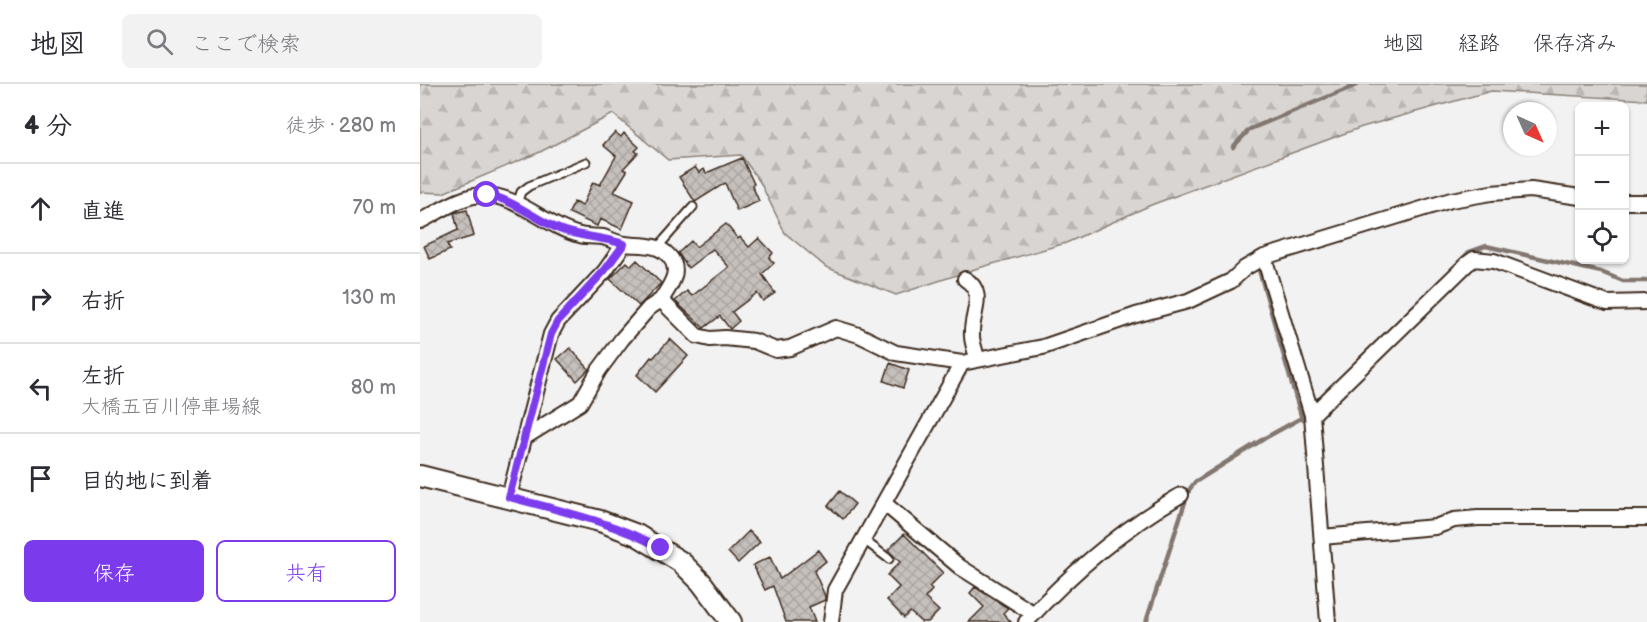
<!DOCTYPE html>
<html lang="ja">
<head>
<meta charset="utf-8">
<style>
  body { margin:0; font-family:"Balsamiq Sans","Klee One",sans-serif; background:#f2f2f3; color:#2b2b33 }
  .controls { position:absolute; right:18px; top:18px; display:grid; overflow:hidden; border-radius:9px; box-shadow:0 2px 4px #0004 }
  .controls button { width:54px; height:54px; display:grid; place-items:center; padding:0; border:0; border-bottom:2px solid #e1e1e2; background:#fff; color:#2b2b33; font:30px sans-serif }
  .compass { position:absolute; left:1083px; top:18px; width:54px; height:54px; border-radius:50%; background:#fff; box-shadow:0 2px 4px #0004; rotate:135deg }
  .stop { position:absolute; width:18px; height:18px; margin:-14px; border:4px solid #7c3aed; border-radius:50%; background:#fff }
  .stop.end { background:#7c3aed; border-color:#fff; box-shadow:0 2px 6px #0008 }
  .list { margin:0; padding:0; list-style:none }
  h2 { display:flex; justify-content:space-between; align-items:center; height:78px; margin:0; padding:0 24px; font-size:26px }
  h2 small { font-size:20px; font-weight:400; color:#7c7c81 }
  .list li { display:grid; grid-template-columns:39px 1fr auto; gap:18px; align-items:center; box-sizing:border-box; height:90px; padding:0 24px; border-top:2px solid #e1e1e2 }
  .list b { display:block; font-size:22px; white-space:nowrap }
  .list p { margin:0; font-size:20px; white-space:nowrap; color:#7c7c81 }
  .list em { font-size:20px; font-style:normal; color:#7c7c81 }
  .actions { display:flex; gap:12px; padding:18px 24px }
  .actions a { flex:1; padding:14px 0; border:2px solid #7c3aed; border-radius:9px; text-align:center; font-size:21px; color:#7c3aed }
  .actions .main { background:#7c3aed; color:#fff }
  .icon { flex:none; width:33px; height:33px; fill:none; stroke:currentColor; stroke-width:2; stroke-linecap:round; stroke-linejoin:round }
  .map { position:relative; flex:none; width:1227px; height:538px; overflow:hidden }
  header { display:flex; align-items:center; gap:36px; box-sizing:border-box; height:84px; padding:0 30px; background:#fff; border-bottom:2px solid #e1e1e2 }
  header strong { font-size:28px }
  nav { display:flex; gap:33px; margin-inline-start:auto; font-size:21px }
  .search { width:420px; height:54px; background:#f2f2f3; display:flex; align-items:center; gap:15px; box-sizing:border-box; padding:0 21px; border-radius:9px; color:#7c7c81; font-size:22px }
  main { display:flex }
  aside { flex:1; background:#fff }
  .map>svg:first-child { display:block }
</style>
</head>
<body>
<header>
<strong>地図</strong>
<div class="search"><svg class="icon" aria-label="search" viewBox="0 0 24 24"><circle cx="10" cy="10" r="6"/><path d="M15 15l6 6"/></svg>ここで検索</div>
<nav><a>地図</a><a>経路</a><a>保存済み</a></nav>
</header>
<main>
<aside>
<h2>4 分<small>徒歩 · 280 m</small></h2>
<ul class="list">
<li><svg class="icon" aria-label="ahead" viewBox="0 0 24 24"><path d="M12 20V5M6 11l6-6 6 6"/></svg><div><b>直進</b></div><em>70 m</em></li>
<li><svg class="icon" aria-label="right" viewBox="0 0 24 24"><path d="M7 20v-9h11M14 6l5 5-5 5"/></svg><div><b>右折</b></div><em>130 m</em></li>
<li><svg class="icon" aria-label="left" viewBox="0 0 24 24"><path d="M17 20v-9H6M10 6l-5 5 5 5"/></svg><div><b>左折</b><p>大橋五百川停車場線</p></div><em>80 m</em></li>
<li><svg class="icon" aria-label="arrive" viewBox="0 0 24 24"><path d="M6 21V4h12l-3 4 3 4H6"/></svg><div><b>目的地に到着</b></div></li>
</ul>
<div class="actions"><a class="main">保存</a><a>共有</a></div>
</aside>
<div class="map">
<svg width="1227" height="538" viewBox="0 0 1227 538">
  <defs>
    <pattern id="forest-firs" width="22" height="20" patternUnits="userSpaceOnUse" patternTransform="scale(1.5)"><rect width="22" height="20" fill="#d8d5d2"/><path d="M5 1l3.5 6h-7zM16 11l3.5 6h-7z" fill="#bab7b4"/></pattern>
    <pattern id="building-cross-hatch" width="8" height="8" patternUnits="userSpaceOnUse" patternTransform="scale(1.5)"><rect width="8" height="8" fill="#c6c0bd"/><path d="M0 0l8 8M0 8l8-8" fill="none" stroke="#aba5a2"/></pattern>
  </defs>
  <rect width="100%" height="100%" fill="#f3f2f2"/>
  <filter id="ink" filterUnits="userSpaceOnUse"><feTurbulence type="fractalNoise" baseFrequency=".0167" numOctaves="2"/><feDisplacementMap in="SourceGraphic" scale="12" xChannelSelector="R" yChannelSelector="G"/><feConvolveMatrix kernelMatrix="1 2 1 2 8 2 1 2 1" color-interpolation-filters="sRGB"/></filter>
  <g filter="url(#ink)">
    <!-- forest -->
    <path fill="url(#forest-firs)" stroke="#8a8078" stroke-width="1.5" d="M0,0h1227v16l-156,-9 -129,36 -211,78 -85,38 -91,26 -79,26 -70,-28 -41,-34 -25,-51 -19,-27 -73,5 -55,-46 -73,38 -97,41 -23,-1z"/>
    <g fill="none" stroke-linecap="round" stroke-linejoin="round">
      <!-- stream -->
      <path stroke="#827770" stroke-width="4.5" d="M813,63l17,-18 109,-45
        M1039,178l10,-10 17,-6 115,26 22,9h24
        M839,186l43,149
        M896,318l124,-121
        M726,538l43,-132 6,-8 70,-44 38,-21"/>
    </g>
    <!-- building -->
    <path fill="url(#building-cross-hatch)" stroke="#3b2a1e" stroke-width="1.5" d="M195,48l6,5 3,-4 15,14 -4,4 3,2 -15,16 4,2 -13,21 20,9 -12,28 -22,-10 -3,7 -28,-13 5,-11 8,4 11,-24 7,3 16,-29 -13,-11z
      M322,74l12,26 -2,1 7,16 -22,10 -12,-28 -30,19 -16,-25 16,-10 4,6 5,-4 2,4z
      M47,126l7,26 -27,8 3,6 -20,9 -6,-13 34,-16 -4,-17z
      M306,140l12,15 2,-2 9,10 10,-9 14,15 -4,5 5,5 -12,11 13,19 -12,8 -6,-8 -25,19 7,9 -9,8 -10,-13 -16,12 -29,-27 12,-10 5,5 37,-29 -16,-18 -25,19 -10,-15 13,-12 5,6z
      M217,176l24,23 -22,23 -29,-27 17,-17 4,4z
      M250,255l18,17 -33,36 -18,-17 14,-18 2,1z
      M150,264l19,21 -12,12 -20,-22z
      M470,279l19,7 -6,18 -19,-7z
      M420,407l15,13 -12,15 -15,-13z
      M329,447l11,11 -22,21 -10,-11z
      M484,450l39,39 -14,14 3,3 -7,8 14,13 -11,11h-7l-11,-10 -6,6 -17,-18 12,-13 -12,-12 13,-13 -12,-12z
      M398,466l8,11 -12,10 11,25v4l-16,7 6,15h-29l-13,-36 -8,4 -12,-25 17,-8 10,22z
      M555,503l33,21 -5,5 8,9h-42l15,-15 -14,-14z"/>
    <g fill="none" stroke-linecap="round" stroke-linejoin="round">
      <defs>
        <path id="service" d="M97,120l4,-12 8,-6 57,-24
          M237,164l36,-41
          M444,456l25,19"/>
        <path id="minor" d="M1204,118h23
          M0,137c19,-9 42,-26 63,-26 36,0 63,32 97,40 7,2 15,1 23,2 7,2 14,6 22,7 15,2 32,-1 43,11 15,15 2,31 -7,45l36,36 13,3 15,-1 29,3 22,9 14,-2 46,-20 23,7 37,18 66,10 81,-16 93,-32 52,-14 43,-20 14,-13 19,-11 187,-57 40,-7 40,-3 49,7
          M844,173l48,158 16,207
          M545,195c23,14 5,36 7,57 0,7 4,16 5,23
          M892,331l155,-151 7,-5 20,2 113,42 40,-1
          M105,353l55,-34 19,-33 23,-31 27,-31 12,-8
          M89,413l42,-163 7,-13 47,-50 19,-27
          M465,420l75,63 74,47
          M902,453l113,-10 19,-7 24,-2h169
          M411,538l4,-32 127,-227
          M606,538c46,-50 96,-93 155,-127"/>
        <path id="secondary" d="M0,392l180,45 37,14 44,27 20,20 30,40"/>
      </defs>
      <!-- service casing -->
      <use href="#service" stroke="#3b2a1e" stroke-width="11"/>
      <!-- minor casing -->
      <use href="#minor" stroke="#3b2a1e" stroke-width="18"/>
      <!-- secondary casing -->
      <use href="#secondary" stroke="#3b2a1e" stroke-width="24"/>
      <!-- service -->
      <use href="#service" stroke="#fff" stroke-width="7"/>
      <!-- minor -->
      <use href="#minor" stroke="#fff" stroke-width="14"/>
      <!-- secondary -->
      <use href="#secondary" stroke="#fff" stroke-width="20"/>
    </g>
  </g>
  <g fill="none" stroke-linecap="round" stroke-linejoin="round" filter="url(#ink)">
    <!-- route -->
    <path stroke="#7c3aed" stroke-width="8" d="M67,111c28,5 47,24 72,34 21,8 43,8 65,15l-19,26 -47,51 -7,13 -42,163c52,14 104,25 152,51"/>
  </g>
</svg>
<div class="controls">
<button>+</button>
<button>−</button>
<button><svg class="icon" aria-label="locate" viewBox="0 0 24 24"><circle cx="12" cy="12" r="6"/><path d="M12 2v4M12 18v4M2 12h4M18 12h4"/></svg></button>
</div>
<svg class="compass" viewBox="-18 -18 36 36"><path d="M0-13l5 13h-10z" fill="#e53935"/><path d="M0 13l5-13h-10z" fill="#7c7c81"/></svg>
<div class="stop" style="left:67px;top:111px"></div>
<div class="stop end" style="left:241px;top:464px"></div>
</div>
</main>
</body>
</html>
